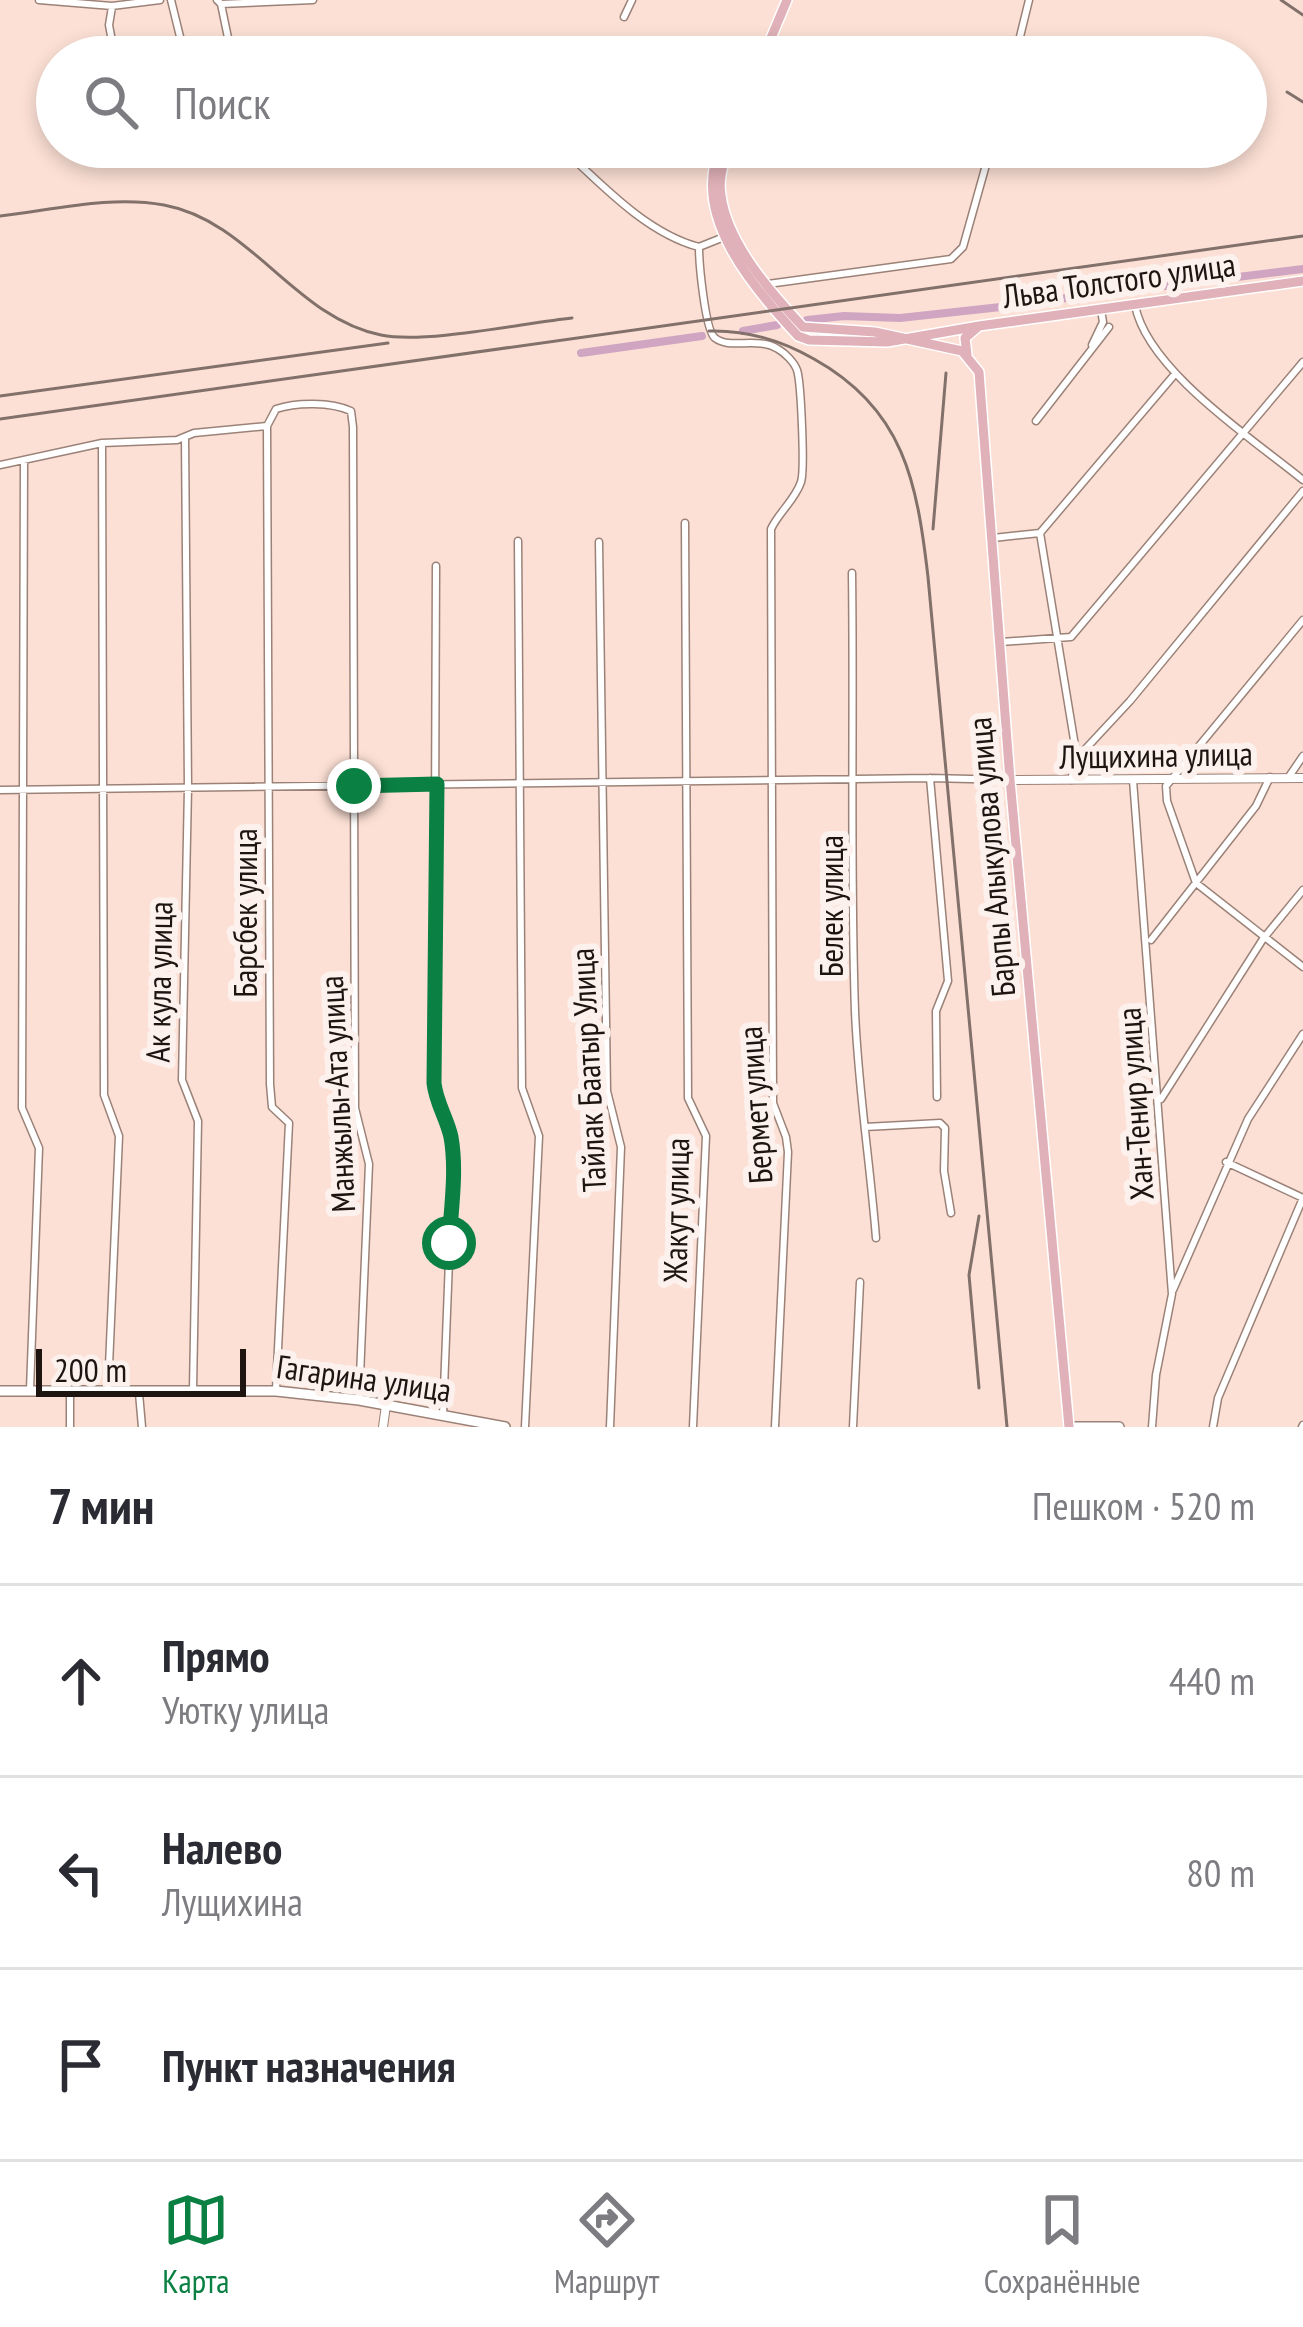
<!DOCTYPE html>
<html lang="ru">
<head>
<meta charset="utf-8">
<style>
  body { margin:0; font-family:"PT Sans Narrow",sans-serif; background:#f7f7f7; color:#2b2b33 }
  .scale { position:absolute; left:36px; bottom:30px; width:210px; box-sizing:border-box; padding-left:12px; border:6px solid #1e1511; border-top:0; font-size:33px; line-height:42px; white-space:nowrap; color:#1e1511; -webkit-text-stroke:9px #fcf1ed; paint-order:stroke }
  .stop { position:absolute; width:36px; height:36px; margin:-27px; border:9px solid #0b8043; border-radius:50%; background:#fff }
  .stop.end { background:#0b8043; border-color:#fff; box-shadow:0 3px 12px #0008 }
  .list { margin:0; padding:0; list-style:none }
  h2 { display:flex; justify-content:space-between; align-items:center; height:156px; margin:0; padding:0 48px; font-size:51px }
  h2 small { font-size:39px; font-weight:400; color:#7c7c81 }
  .list li { display:grid; grid-template-columns:78px 1fr auto; gap:36px; align-items:center; box-sizing:border-box; height:192px; padding:0 48px; border-top:3px solid #e1e1e2 }
  .list b { display:block; font-size:45px; white-space:nowrap }
  .list p { margin:0; font-size:39px; white-space:nowrap; color:#7c7c81 }
  .list em { font-size:39px; font-style:normal; color:#7c7c81 }
  .icon { flex:none; width:66px; height:66px; fill:none; stroke:currentColor; stroke-width:2; stroke-linecap:round; stroke-linejoin:round }
  .map { position:relative; flex:none; width:1303px; height:1427px; overflow:hidden }
  .search { position:absolute; background:#fff; box-shadow:0 6px 18px #0003; left:36px; right:36px; top:36px; height:132px; display:flex; align-items:center; gap:30px; box-sizing:border-box; padding:0 42px; border-radius:66px; color:#7c7c81; font-size:45px }
  .sheet { height:732px; background:#fff }
  nav { display:flex; justify-content:space-around; align-items:center; box-sizing:border-box; height:168px; border-top:3px solid #e1e1e2; background:#fff; font-size:33px; color:#7c7c81 }
  nav a { display:grid; justify-items:center; gap:6px }
  nav .on { color:#0b8043 }
  .map>svg:first-child { display:block }
</style>
</head>
<body>
<div class="map">
<svg width="1303" height="1427" viewBox="0 0 1303 1427">
  <rect width="100%" height="100%" fill="#fce0d5"/>
  <g fill="none" stroke-linecap="round" stroke-linejoin="round">
    <!-- canal -->
    <path stroke="#cfa5c2" stroke-width="8" d="M1019,304l284,-35
      M807,320l37,-4 56,2 110,-12
      M743,331l34,-6
      M581,353l121,-17"/>
    <defs>
      <path id="minor" d="M39,0l73,6 48,-6
        M171,0l14,57
        M217,0l4,4 92,-4
        M221,4l11,53
        M112,7l-3,18 6,32
        M624,17l8,-17
        M406,57c19,-13 40,-14 58,0
        M1015,57l14,-57
        M561,147c40,37 85,86 138,100
        M699,247c0,15 6,84 16,91 15,12 42,-2 63,11 7,4 16,13 19,21 4,12 8,100 4,112 -6,18 -22,30 -30,47l2,574 13,34 2,15 -13,275
        M699,247l30,-12
        M768,284l183,-25 12,-12 28,-100
        M1135,305c12,65 118,134 168,175
        M1092,345l11,-23 -2,-12
        M1036,421l73,-94
        M185,437l3,351 -6,292 16,41 -5,268
        M102,443l2,652 15,41 -11,253
        M24,460l-2,648 17,40 -9,242
        M0,465l102,-22 75,-3 17,-7 73,-7
        M685,523l3,575 18,38 -13,291
        M1040,533l37,225
        M993,538l47,-5 135,-159
        M518,541l4,547 17,48 -14,291
        M599,542l8,549 14,56 -11,280
        M436,566l-2,517c2,26 16,47 19,74l-10,258
        M852,573c2,146 -2,293 3,438 3,77 15,151 21,227
        M1303,620l-137,166 1,15 29,82 107,84
        M1001,642l70,-5 232,-275
        M930,778l18,203 -12,30 1,86
        M1288,778l15,-22
        M1071,780l6,-22 53,-57 173,-210
        M1133,780l39,514 -16,81 -4,52
        M0,790l930,-12 80,2
        M1151,940l105,-134 14,-29
        M1161,1099l102,-160 40,-49
        M865,1127l75,-4 5,5 -1,43 7,42
        M1226,1162l77,36
        M1173,1290l75,-171 55,-85
        M276,1390l13,-267 -17,-16 -2,-23 -3,-658 9,-17c21,-7 55,-7 75,2l2,16 2,681 14,56 -10,236
        M139,1393l3,34
        M70,1427v-34
        M853,1427l7,-145
        M1213,1427l5,-29 85,-200
        M1302,1427l1,-2"/>
      <path id="tertiary" d="M1010,780l293,-2
        M383,1427l3,-22"/>
      <path id="secondary" d="M0,1391h276l83,9 146,27
        M1069,1427h50"/>
      <path id="primary" d="M763,57l24,-57
        M721,147c-32,67 33,142 77,189l11,4 78,2 92,-16
        M728,147c-4,16 -10,31 -7,48 6,48 50,98 82,132l72,5 87,19 17,21 31,408 59,647
        M967,355l-2,-17 14,-12 324,-45"/>
    </defs>
    <!-- minor casing -->
    <use href="#minor" stroke="#9b8278" stroke-width="9"/>
    <!-- tertiary casing -->
    <use href="#tertiary" stroke="#9b8278" stroke-width="10"/>
    <!-- secondary casing -->
    <use href="#secondary" stroke="#9b8278" stroke-width="12"/>
    <!-- primary casing -->
    <use href="#primary" stroke="#fff" stroke-width="12"/>
    <!-- minor -->
    <use href="#minor" stroke="#fff" stroke-width="6"/>
    <!-- tertiary -->
    <use href="#tertiary" stroke="#fff" stroke-width="8"/>
    <!-- secondary -->
    <use href="#secondary" stroke="#fff" stroke-width="9"/>
    <!-- primary -->
    <use href="#primary" stroke="#e0b1b8" stroke-width="9"/>
    <!-- rail -->
    <path stroke="#82716a" stroke-width="3" d="M1281,0l22,15
      M1287,92l16,10
      M0,216c53,-6 111,-21 164,-11 87,16 131,113 217,130 45,9 143,-12 191,-17
      M709,331c38,-1 72,9 105,28 90,50 103,123 114,218l79,850
      M0,396l388,-53
      M0,419l1303,-183
      M933,529l13,-156
      M979,1388l-10,-113 10,-59"/>
  </g>
  <g fill="none" stroke-linecap="round" stroke-linejoin="round">
    <!-- route -->
    <path stroke="#0b8043" stroke-width="15" d="M354,786l83,-2 -3,299c2,20 13,35 17,54 6,34 0,72 -2,106"/>
  </g>
  <g text-anchor="middle" stroke-width="12" stroke-linejoin="round" paint-order="stroke">
    <!-- street labels -->
    <g font-size="33" fill="#1e1511" stroke="#fcf1ed">
      <text transform="translate(1119 280) rotate(-8)" y="12">Льва Толстого улица</text>
      <text transform="translate(1156 755) rotate(-1)" y="12">Лущихина улица</text>
      <text transform="translate(991 857) rotate(-95)" y="12">Барпы Алыкулова улица</text>
      <text transform="translate(831 906) rotate(-90)" y="12">Белек улица</text>
      <text transform="translate(245 913) rotate(-90)" y="12">Барсбек улица</text>
      <text transform="translate(159 982) rotate(-89)" y="12">Ак кула улица</text>
      <text transform="translate(588 1070) rotate(-93)" y="12">Тайлак Баатыр Улица</text>
      <text transform="translate(337 1094) rotate(-93)" y="12">Манжылы-Ата улица</text>
      <text transform="translate(1135 1104) rotate(-94)" y="12">Хан-Тенир улица</text>
      <text transform="translate(755 1105) rotate(-94)" y="12">Бермет улица</text>
      <text transform="translate(676 1210) rotate(-89)" y="12">Жакут улица</text>
      <text transform="translate(364 1378) rotate(8)" y="12">Гагарина улица</text>
    </g>
  </g>
</svg>
<div class="scale">200 m</div>
<div class="stop" style="left:449px;top:1243px"></div>
<div class="stop end" style="left:354px;top:786px"></div>
<div class="search"><svg class="icon" aria-label="search" viewBox="0 0 24 24"><circle cx="10" cy="10" r="6"/><path d="M15 15l6 6"/></svg>Поиск</div>
</div>
<section class="sheet">
<h2>7 мин<small>Пешком · 520 m</small></h2>
<ul class="list">
<li><svg class="icon" aria-label="ahead" viewBox="0 0 24 24"><path d="M12 20V5M6 11l6-6 6 6"/></svg><div><b>Прямо</b><p>Уютку улица</p></div><em>440 m</em></li>
<li><svg class="icon" aria-label="left" viewBox="0 0 24 24"><path d="M17 20v-9H6M10 6l-5 5 5 5"/></svg><div><b>Налево</b><p>Лущихина</p></div><em>80 m</em></li>
<li><svg class="icon" aria-label="arrive" viewBox="0 0 24 24"><path d="M6 21V4h12l-3 4 3 4H6"/></svg><div><b>Пункт назначения</b></div></li>
</ul>
</section>
<nav>
<a class="on"><svg class="icon" aria-label="map" viewBox="0 0 24 24"><path d="M3 6l6-2 6 2 6-2v14l-6 2-6-2-6 2zM9 4v14M15 6v14"/></svg>Карта</a>
<a><svg class="icon" aria-label="directions" viewBox="0 0 24 24"><path d="M12 3l9 9-9 9-9-9zM9 14v-3h6M13 9l2 2-2 2"/></svg>Маршрут</a>
<a><svg class="icon" aria-label="saved" viewBox="0 0 24 24"><path d="M7 4h10v16l-5-4-5 4z"/></svg>Сохранённые</a>
</nav>
</body>
</html>
